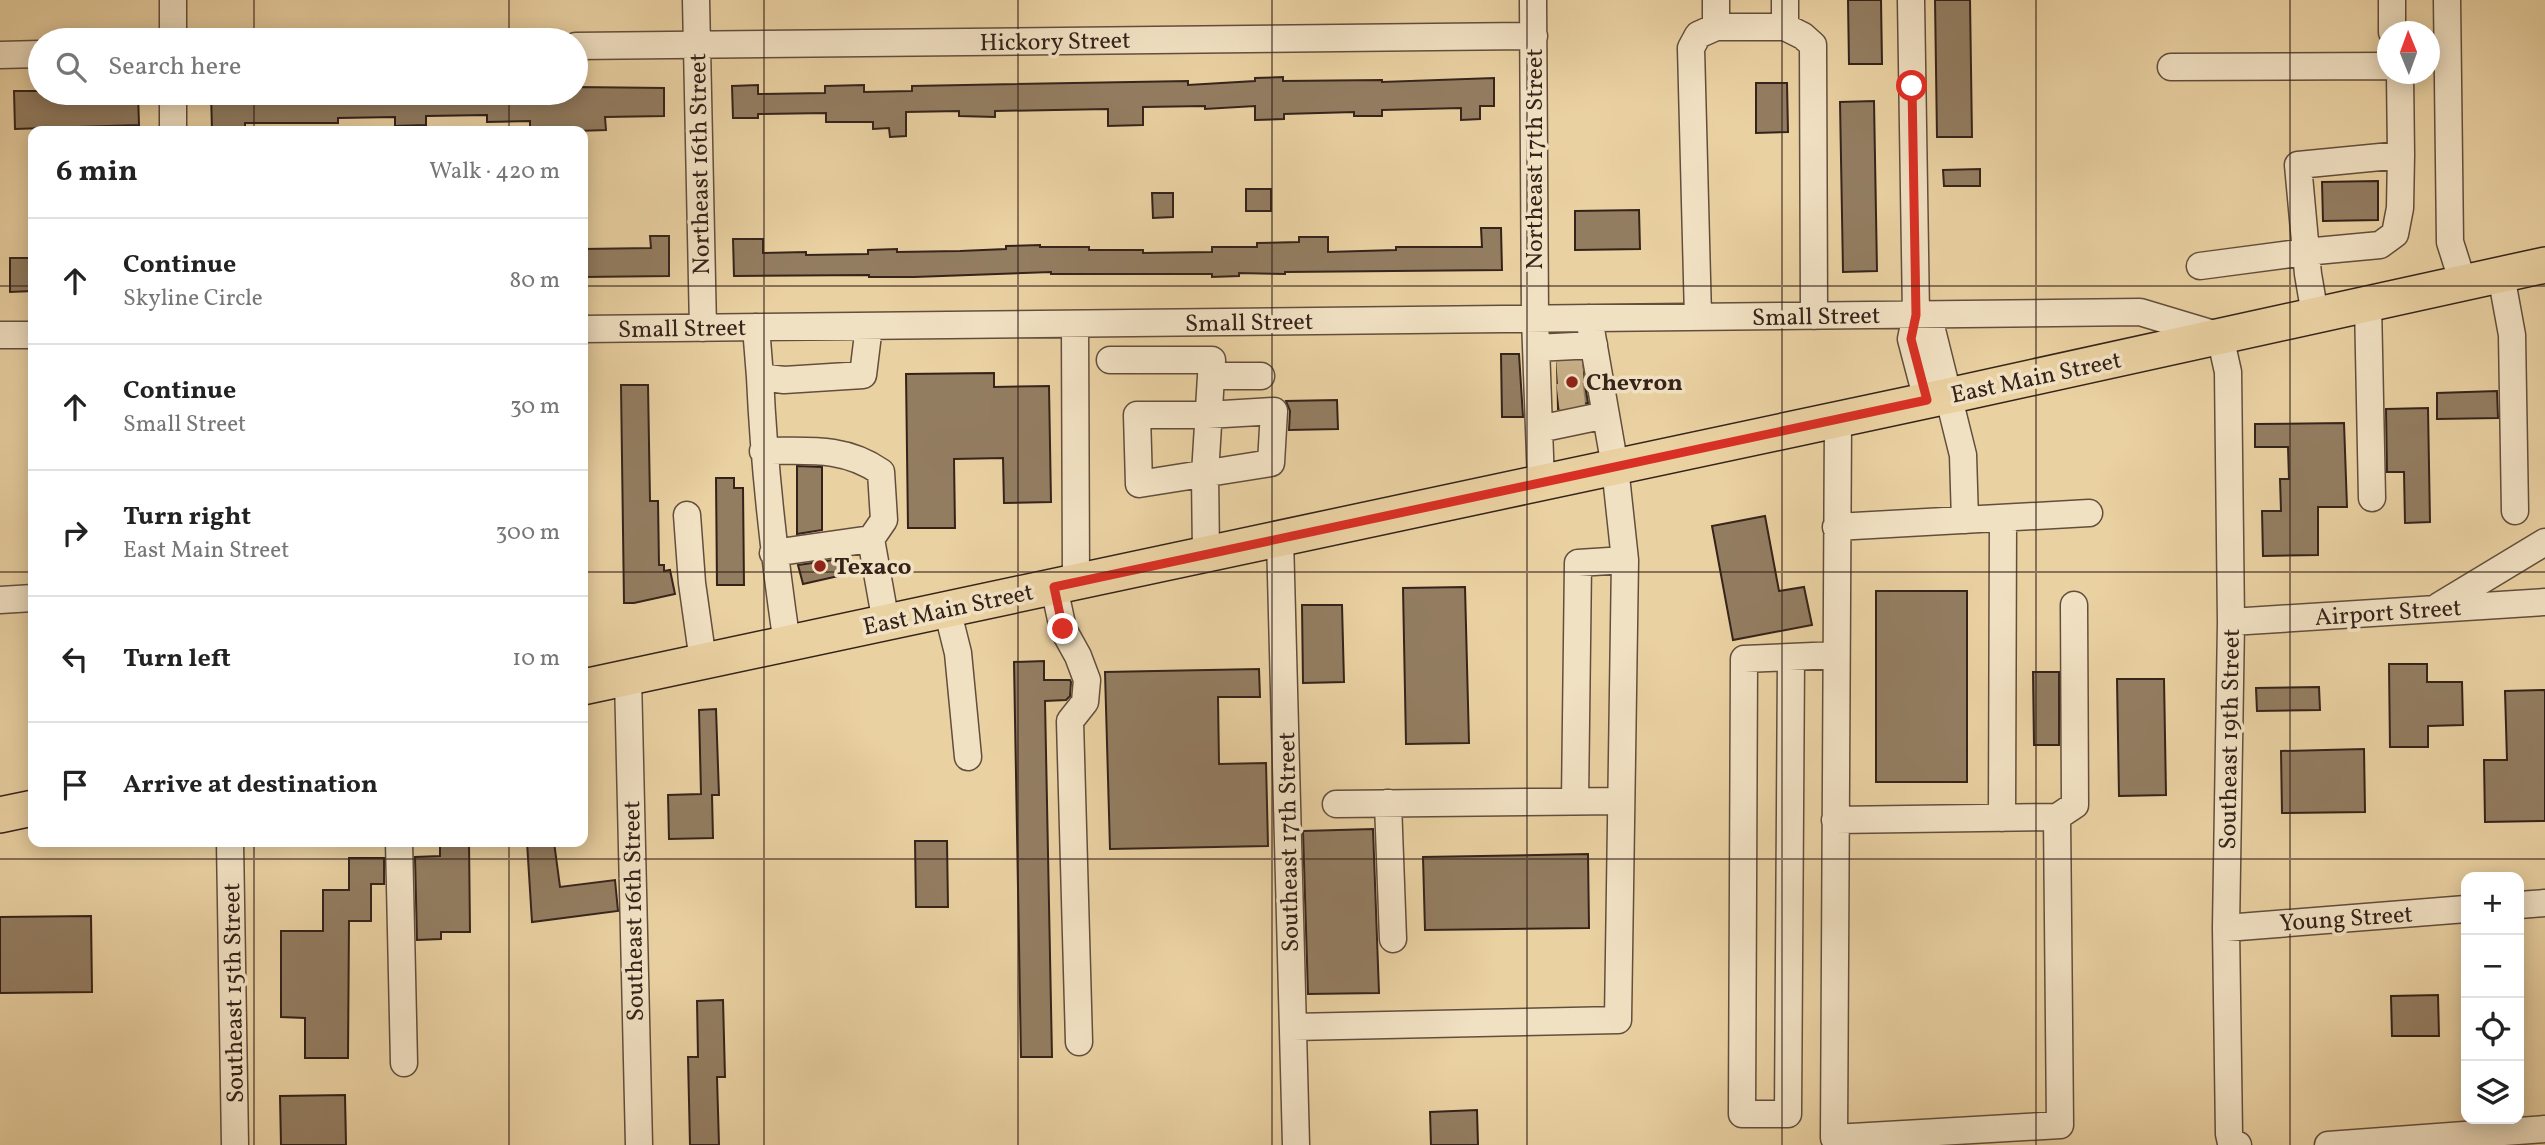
<!DOCTYPE html>
<html lang="en">
<head>
<meta charset="utf-8">
<style>
  body { margin:0; font-family:Vollkorn,serif; background:#f6f6f6; color:#222 }
  .controls { position:absolute; right:21px; bottom:21px; display:grid; overflow:hidden; border-radius:14px; box-shadow:0 4px 18px #0003 }
  .controls button { width:63px; height:63px; display:grid; place-items:center; padding:0; border:0; border-bottom:2px solid #e0e0e0; background:#fff; color:#222; font:35px sans-serif }
  .compass { position:absolute; left:2377px; top:21px; width:63px; height:63px; border-radius:50%; background:#fff; box-shadow:0 4px 18px #0003; rotate:359deg }
  .stop { position:absolute; width:21px; height:21px; margin:-16px; border:5px solid #d93025; border-radius:50%; background:#fff }
  .stop.end { background:#d93025; border-color:#fff; box-shadow:0 2px 7px #0008 }
  .list { margin:0; padding:0; list-style:none }
  h2 { display:flex; justify-content:space-between; align-items:center; height:91px; margin:0; padding:0 28px; font-size:30px }
  h2 small { font-size:23px; font-weight:400; color:#767676 }
  .list li { display:grid; grid-template-columns:46px 1fr auto; gap:21px; align-items:center; box-sizing:border-box; height:126px; padding:0 28px; border-top:2px solid #e0e0e0 }
  .list b { display:block; font-size:26px; white-space:nowrap }
  .list p { margin:0; font-size:23px; white-space:nowrap; color:#767676 }
  .list em { font-size:23px; font-style:normal; color:#767676 }
  .icon { flex:none; width:38px; height:38px; fill:none; stroke:currentColor; stroke-width:2; stroke-linecap:round; stroke-linejoin:round }
  .map { position:relative; flex:none; width:2545px; height:1145px; overflow:hidden }
  .search { position:absolute; background:#fff; box-shadow:0 4px 18px #0003; left:28px; top:28px; width:560px; height:77px; display:flex; align-items:center; gap:18px; box-sizing:border-box; padding:0 24px; border-radius:38px; color:#767676; font-size:26px }
  .panel { position:absolute; background:#fff; box-shadow:0 4px 18px #0003; left:28px; top:126px; width:560px; height:721px; border-radius:14px }
  .map>svg:first-child { display:block }
</style>
</head>
<body>
<div class="map">
<svg width="2545" height="1145" viewBox="0 0 2545 1145">
  <rect width="100%" height="100%" fill="#ead1a2"/>
  <filter id="stains"><feTurbulence type="fractalNoise" baseFrequency=".00286" numOctaves="4"/><feColorMatrix values="0 0 0 0 .2 0 0 0 0 .09 0 0 0 0 .02 0 0 0 .5 -.17"/></filter>
  <radialGradient id="worn" r=".72"><stop offset=".6" stop-color="#630" stop-opacity="0"/><stop offset="1" stop-color="#630" stop-opacity=".3"/></radialGradient>
  <!-- building -->
  <path fill="#937d61" stroke="#35231b" stroke-width="2" d="M1848,0h33l1,64h-33z
    M1935,0h35l2,137h-35z
    M1283,77v4l99,-1v2l112,-4v28h-14v13l-19,1v-12l-79,2v6h-28v-4l-70,2v5l-29,1v-14l-50,3v-3l-62,1v18l-35,1v-17l-113,2v6l-36,-1v-5l-53,1v24l-16,1 -1,-9 -16,1v-7h-47v-9l-68,1v4h-25l-1,-32 26,-1v9l67,-1v-7l39,-1v7l48,-1v-5l276,-5v4l67,-4v-3z
    M1756,83h31l1,49 -32,1z
    M576,87l88,1v28l-59,1 1,13 -29,1 -1,-4 -46,1v-7l-43,1v-7l-61,1v9l-31,1v-9l-57,1v5h-93v8h-33l-1,-38h33v2l65,-2h267z
    M14,91h26l5,3 93,-1 1,32 -124,4z
    M1874,101l3,170 -34,1 -3,-170z
    M1980,169v17h-36l-1,-16z
    M2378,181v39l-55,1 -1,-39z
    M1246,189h25v22h-25z
    M1152,193h21v24l-20,1z
    M1639,210l1,39 -65,1v-39z
    M1481,228h20l1,42 -217,2v2l-46,-1v3l-27,1v-3h-161v-2l-137,5h-45v-2l-135,1 -1,-37h30v14l43,-1v3l62,-1v-4l29,-1v3l63,-1 46,-2v-3l34,-1v2h49v3h54v3l69,-1v-5h45v-4l42,-1v-5h29v15l68,-2v-3h86z
    M650,236h19v40l-86,1v-28l68,-1z
    M10,258h23v33l-23,1z
    M1501,354h18l4,63h-21z
    M1581,361l7,42 -30,6 -1,-46z
    M994,373v14l55,-1 2,116 -47,1 -1,-45 -49,1 1,69h-47l-2,-154z
    M621,385h27l2,116h8l1,64h5v6l6,-1 5,24 -41,9h-10z
    M2497,391l1,27 -61,1v-26z
    M1337,400l1,29 -49,1 1,-19 -4,-10z
    M2428,408l2,114 -25,1 -1,-51h-17l-1,-63z
    M2344,423l3,84h-29v48l-55,1 -1,-45h19l-1,-32h9l-1,-32h-33v-23z
    M797,466l25,1v63l-25,4z
    M716,478h18v10h9l1,97h-27z
    M1765,516l14,75 25,-4 8,38 -79,15 -21,-114z
    M840,559l3,16 -40,9 -5,-19z
    M1465,587l4,156 -63,1 -3,-156z
    M1876,591h91v191h-91z
    M1302,605h40l2,77 -41,1z
    M1044,661v19h26l1,2 -1,14 -4,4 -21,1 7,356h-31l-7,-395z
    M2389,664h38v18h35l1,43 -35,1v21h-38z
    M1259,669l1,28h-42l1,67 47,-1 2,83 -158,3 -5,-177z
    M2033,672h26v73h-25z
    M2117,679h47l2,116 -47,1z
    M2319,687l1,23 -63,1 -1,-23z
    M2545,690v131l-60,1 -1,-62h23l-2,-69z
    M716,709l3,86h-7l1,43 -44,1 -1,-44 33,-1 -2,-84z
    M2364,749l1,63 -83,1 -1,-62z
    M1373,829l6,164 -71,1 -5,-163z
    M915,841h32l1,66h-32z
    M440,842h29l1,90h-29v7l-24,1 -2,-83 25,-1z
    M527,842h27l6,45 55,-7 3,31 -86,11z
    M1588,854l1,74 -164,2 -2,-73z
    M349,858h35v26h-13v37h-22l-1,137h-43v-40l-24,-1v-86h42v-41h26z
    M91,916l1,76 -92,1v-76z
    M2438,995l1,41h-47l-1,-40z
    M723,1000l2,77h-8l2,68h-29l-2,-88h10l-1,-56z
    M345,1095l1,50h-65l-1,-49z
    M1477,1110l1,35h-47l-1,-33z"/>
  <g fill="none" stroke-linecap="round" stroke-linejoin="round">
    <!-- minor-tunnel -->
    <path stroke="#c6ae87" stroke-width="26" stroke-dasharray="26 13" stroke-linecap="butt" d="M1557,372l27,-2
      M1558,397l32,-4"/>
    <defs>
      <path id="minor" d="M696,0l7,328
        M1533,0l2,319 6,164
        M1716,0v27
        M1785,0v27
        M1911,0l5,315 -5,24 16,61
        M2392,0v32
        M2447,0l3,242 13,41
        M173,40v-40
        M576,46l958,-10
        M0,55l40,-1
        M2171,67l217,-1
        M173,93v38
        M2200,266l105,-14 75,-7 15,-11 5,-26 1,-53
        M2501,275l11,60 3,176
        M2368,304l4,194
        M1916,315l15,11 32,129 2,65
        M2315,315l-7,-41 -10,-109 103,-10 -1,-81
        M1698,317l-7,-269 7,-13 18,-8h69l18,9 10,9 1,271
        M1075,324l1,258
        M756,327l4,50 24,3 79,-5 6,-49
        M583,329l1557,-17 80,24 8,36 3,250 -5,306 3,206 2,9 7,2
        M0,335h33
        M1536,348l58,-3
        M1110,360h102l-7,114 1,80
        M1211,376h50
        M760,377c4,90 14,178 27,267
        M1274,411l-3,52 -132,21 -2,-69h70z
        M1838,420l-4,718 226,-13 -3,-308
        M1539,429l67,-14
        M763,451c44,0 81,-5 118,21l3,48 -13,19
        M687,515l5,68 11,78
        M1836,527l253,-14
        M1280,538l16,607
        M773,553l98,-14 15,84
        M1054,587l9,42 15,27 9,24 -2,22 -15,19 9,321
        M0,600l33,-2
        M2439,606l106,-64
        M947,609l11,44 10,104
        M2231,622l314,-20
        M1791,657l-3,457h-46l2,-455 92,-4
        M628,678l11,467
        M1575,801l3,-238 47,-3
        M1388,803l5,136
        M1336,804l285,-3
        M2002,818l1,-300
        M1835,820l222,-3 18,-12 -1,-200
        M230,842l5,303
        M399,842l5,221
        M2519,905l26,-2
        M2226,928l240,-19
        M1293,1027l325,-7 7,-460 -10,-93 -26,-149
        M2328,1145l217,-16"/>
      <path id="major" d="M583,687l1365,-291 597,-131
        M0,815l33,-7"/>
    </defs>
    <!-- minor casing -->
    <use href="#minor" stroke="#624e3d" stroke-width="29"/>
    <!-- major casing -->
    <use href="#major" stroke="#35231b" stroke-width="38"/>
    <!-- minor -->
    <use href="#minor" stroke="#f1e1c3" stroke-width="26"/>
    <!-- major -->
    <use href="#major" stroke="#ead1a2" stroke-width="35"/>
  </g>
  <g fill="none" stroke-linecap="round" stroke-linejoin="round">
    <!-- route -->
    <path stroke="#d93025" stroke-width="9" d="M1063,629l-9,-42 873,-187 -16,-61 5,-24 -4,-229"/>
  </g>
  <!-- grid -->
  <path fill="none" stroke="#35231b" stroke-width="2" stroke-opacity="0.55" d="M254,0v40M509,0v40M764,0v1145M1018,0v1145M1272,0v1145M1527,0v1145M1782,0v1145M2036,0v1145M2290,0v1145M254,93v38M509,93v38M0,286h33M583,286h1962M0,572h33M583,572h1962M254,842v303M509,842v303M0,859h2545"/>
  <!-- markers -->
  <g fill="#8f2418" stroke="#f1e1c3" stroke-width="2.5">
    <circle cx="1572" cy="382" r="7"/>
    <circle cx="820" cy="566" r="7"/>
  </g>
  <g text-anchor="middle" stroke-width="7" stroke-linejoin="round" paint-order="stroke">
    <!-- street labels -->
    <g font-size="24" fill="#35231b" stroke="#f1e1c3">
      <text transform="translate(1055 41) rotate(-1)" y="8">Hickory Street</text>
      <text transform="translate(1534 159) rotate(-90)" y="8">Northeast 17th Street</text>
      <text transform="translate(699 164) rotate(-91)" y="8">Northeast 16th Street</text>
      <text transform="translate(1816 316) rotate(-1)" y="8">Small Street</text>
      <text transform="translate(1249 322) rotate(-1)" y="8">Small Street</text>
      <text transform="translate(682 328) rotate(-1)" y="8">Small Street</text>
      <text transform="translate(2036 377) rotate(-12)" y="8">East Main Street</text>
      <text transform="translate(948 609) rotate(-12)" y="8">East Main Street</text>
      <text transform="translate(2388 612) rotate(-4)" y="8">Airport Street</text>
      <text transform="translate(2229 739) rotate(-89)" y="8">Southeast 19th Street</text>
      <text transform="translate(1288 842) rotate(-91)" y="8">Southeast 17th Street</text>
      <text transform="translate(633 911) rotate(-91)" y="8">Southeast 16th Street</text>
      <text transform="translate(2346 918) rotate(-4)" y="8">Young Street</text>
      <text transform="translate(233 993) rotate(-91)" y="8">Southeast 15th Street</text>
    </g>
    <!-- poi labels -->
    <g font-size="24" font-weight="bold" fill="#35231b" stroke="#f1e1c3" text-anchor="start">
      <text x="1586" y="390">Chevron</text>
      <text x="834" y="574">Texaco</text>
    </g>
  </g>
  <rect width="100%" height="100%" filter="url(#stains)"/>
  <rect width="100%" height="100%" fill="url(#worn)"/>
</svg>
<div class="controls">
<button>+</button>
<button>−</button>
<button><svg class="icon" aria-label="locate" viewBox="0 0 24 24"><circle cx="12" cy="12" r="6"/><path d="M12 2v4M12 18v4M2 12h4M18 12h4"/></svg></button>
<button><svg class="icon" aria-label="layers" viewBox="0 0 24 24"><path d="M12 4l9 5-9 5-9-5zM3 14l9 5 9-5"/></svg></button>
</div>
<svg class="compass" viewBox="-18 -18 36 36"><path d="M0-13l5 13h-10z" fill="#e53935"/><path d="M0 13l5-13h-10z" fill="#767676"/></svg>
<div class="stop" style="left:1912px;top:86px"></div>
<div class="stop end" style="left:1063px;top:629px"></div>
<div class="search"><svg class="icon" aria-label="search" viewBox="0 0 24 24"><circle cx="10" cy="10" r="6"/><path d="M15 15l6 6"/></svg>Search here</div>
<section class="panel">
<h2>6 min<small>Walk · 420 m</small></h2>
<ul class="list">
<li><svg class="icon" aria-label="ahead" viewBox="0 0 24 24"><path d="M12 20V5M6 11l6-6 6 6"/></svg><div><b>Continue</b><p>Skyline Circle</p></div><em>80 m</em></li>
<li><svg class="icon" aria-label="ahead" viewBox="0 0 24 24"><path d="M12 20V5M6 11l6-6 6 6"/></svg><div><b>Continue</b><p>Small Street</p></div><em>30 m</em></li>
<li><svg class="icon" aria-label="right" viewBox="0 0 24 24"><path d="M7 20v-9h11M14 6l5 5-5 5"/></svg><div><b>Turn right</b><p>East Main Street</p></div><em>300 m</em></li>
<li><svg class="icon" aria-label="left" viewBox="0 0 24 24"><path d="M17 20v-9H6M10 6l-5 5 5 5"/></svg><div><b>Turn left</b></div><em>10 m</em></li>
<li><svg class="icon" aria-label="arrive" viewBox="0 0 24 24"><path d="M6 21V4h12l-3 4 3 4H6"/></svg><div><b>Arrive at destination</b></div></li>
</ul>
</section>
</div>
</body>
</html>
